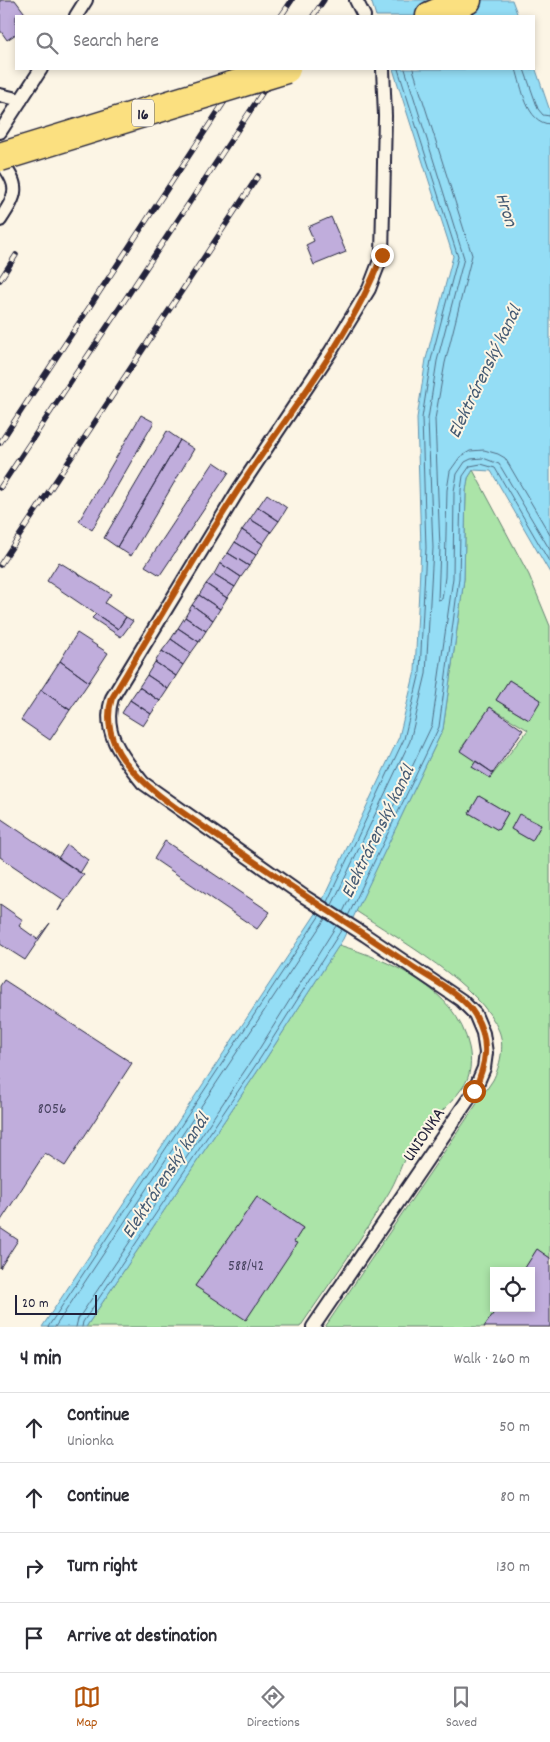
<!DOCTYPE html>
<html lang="en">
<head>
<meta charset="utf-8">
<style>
  body { margin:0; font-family:Dekko,sans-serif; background:#f7f7f7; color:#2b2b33 }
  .controls { position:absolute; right:15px; bottom:15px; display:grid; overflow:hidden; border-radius:0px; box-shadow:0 2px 8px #0003 }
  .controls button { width:45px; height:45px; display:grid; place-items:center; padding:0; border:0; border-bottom:1px solid #e1e1e2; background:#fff; color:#2b2b33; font:25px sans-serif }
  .scale { position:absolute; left:15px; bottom:12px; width:82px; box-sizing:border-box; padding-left:5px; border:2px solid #22223b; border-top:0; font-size:14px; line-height:18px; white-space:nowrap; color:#22223b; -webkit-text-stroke:4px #fcf5e5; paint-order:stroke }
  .stop { position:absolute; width:15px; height:15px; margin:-11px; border:4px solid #b45309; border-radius:50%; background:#fff }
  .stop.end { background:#b45309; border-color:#fff; box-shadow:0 1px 5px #0008 }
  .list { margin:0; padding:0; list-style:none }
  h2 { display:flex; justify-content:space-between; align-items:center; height:65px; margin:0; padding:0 20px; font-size:21px }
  h2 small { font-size:16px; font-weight:400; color:#7c7c81 }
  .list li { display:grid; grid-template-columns:32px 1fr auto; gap:15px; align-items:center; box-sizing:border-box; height:70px; padding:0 20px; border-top:1px solid #e1e1e2 }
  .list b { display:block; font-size:19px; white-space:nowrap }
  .list p { margin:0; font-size:16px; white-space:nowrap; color:#7c7c81 }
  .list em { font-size:16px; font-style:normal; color:#7c7c81 }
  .icon { flex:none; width:28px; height:28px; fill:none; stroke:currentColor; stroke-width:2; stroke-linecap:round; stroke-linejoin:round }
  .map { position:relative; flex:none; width:550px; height:1327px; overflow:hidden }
  .search { position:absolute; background:#fff; box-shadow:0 2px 8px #0003; left:15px; right:15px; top:15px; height:55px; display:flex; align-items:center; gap:12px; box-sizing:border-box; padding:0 18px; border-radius:0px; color:#7c7c81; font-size:19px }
  .sheet { height:345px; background:#fff }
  nav { display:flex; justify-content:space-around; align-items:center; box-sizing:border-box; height:70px; border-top:1px solid #e1e1e2; background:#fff; font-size:14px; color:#7c7c81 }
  nav a { display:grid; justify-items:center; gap:2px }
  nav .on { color:#b45309 }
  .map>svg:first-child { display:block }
</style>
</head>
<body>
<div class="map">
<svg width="550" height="1327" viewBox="0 0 550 1327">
  <rect width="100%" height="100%" fill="#fcf5e5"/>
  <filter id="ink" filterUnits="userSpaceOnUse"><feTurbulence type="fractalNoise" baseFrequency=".02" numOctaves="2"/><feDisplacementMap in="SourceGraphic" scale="10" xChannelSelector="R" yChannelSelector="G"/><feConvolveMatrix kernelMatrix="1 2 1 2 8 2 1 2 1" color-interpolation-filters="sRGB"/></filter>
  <g filter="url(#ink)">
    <!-- green -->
    <path fill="#abe4a8" stroke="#668372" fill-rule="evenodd" d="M473,470l56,105 21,51v632l-13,-9 -14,22h-29v37h3l-13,19h-159l168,-247c7,-14 12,-34 6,-49 -18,-46 -101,-92 -143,-120l87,-182 21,-150 2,-88 2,-13zM509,680l32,20 -12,20 -33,-20zM490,707l38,23 -38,48 -18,-11 4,-6 -16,-11zM479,796l29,17 -10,17 -29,-17zM520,814l21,11 -9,16 -21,-12z
      M339,945c50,15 118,44 130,102 3,13 2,29 -6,40 -16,23 -40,38 -54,63 -8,14 -12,30 -21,44 -27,46 -58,89 -88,133h-214l179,-267zM257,1197l46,31 -9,14 2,1 -50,76 -51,-33z"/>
    <!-- water -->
    <path fill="#94ddf5" stroke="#6692ab" d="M371,0h141l6,16h-142z
      M534,64l16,47v462l-59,-102 -18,-1 -5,8 -2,13 -2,88 -21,150 -100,210 -78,121 -179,267h-44l275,-415 82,-175 16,-66 6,-123 -4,-130 9,-59 27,-103 -60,-187h141z"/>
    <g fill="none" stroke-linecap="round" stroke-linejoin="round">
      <!-- shore -->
      <path stroke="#506d85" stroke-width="1" d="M413,69l59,186 -27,108 -10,56 5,129 -2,52 4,-1 3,-22 2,-87 3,-19 10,-14 10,-6 14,-1 14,4 7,4 45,77
        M516,69c6,18 10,54 34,55
        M524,69l14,40 5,6 7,1
        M327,902l77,-163 16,-67 6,-124 -4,-130 9,-58 27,-103 -60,-188
        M332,905l78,-164 16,-67 7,-126 -5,-129 9,-58 27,-103 -59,-189
        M343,912l89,-187 21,-147 1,-87 3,-17 8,-12 6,-3 12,-1 16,6 51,86
        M348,916l91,-189 20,-149 2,-88 2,-14 7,-10 11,-2 14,4 55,95
        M48,1327l272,-412
        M55,1327l270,-408
        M76,1327l2,-8 178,-265 80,-128
        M82,1327l1,-5 178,-265 81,-128"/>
    </g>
    <!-- building -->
    <path fill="#c0addc" stroke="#22223b" d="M0,0h15l12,16h-11v18l-9,6 -7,-10z
      M331,217l15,35 -32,13 -8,-20 8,-4 -6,-14z
      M141,415l13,7 -62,108 -13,-9z
      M167,431l13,9 -63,107 -13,-9z
      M180,440l14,9 -63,107 -14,-9z
      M214,462l15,10 -69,103 -15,-9z
      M267,494l20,14 -8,13 -21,-14z
      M258,507l21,14 -8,11 -21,-13z
      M250,519l21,13 -8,12 -21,-14z
      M242,530l21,14 -7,11 -21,-13z
      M235,542l21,13 -7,11 -21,-13z
      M228,553l21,13 -8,11 -21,-14z
      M59,562l52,32 -6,9 21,14 -8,12 -71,-48z
      M220,563l21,14 -6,10 -21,-13z
      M214,574l21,13 -8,11 -21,-14z
      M206,584l21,14 -7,11 -21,-14z
      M199,595l21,14 -7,11 -21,-15z
      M192,605l21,15 -7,11 -21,-14z
      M96,614l22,15 8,-12 7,4 -12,16 -29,-19z
      M185,617l21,14 -7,11 -21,-14z
      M178,628l21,14 -8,11 -20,-14z
      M77,633l31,20 -19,29 -29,-21z
      M171,639l20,14 -8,12 -21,-14z
      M162,651l21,14 -7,11 -21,-14z
      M60,661l29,21 -19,28 -29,-20z
      M155,662l21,14 -8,13 -21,-14z
      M147,675l21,14 -8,12 -21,-14z
      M509,680l32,20 -12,20 -33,-20z
      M139,687l21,14 -9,13 -21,-14z
      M41,690l29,20 -20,30 -29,-20z
      M130,700l21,14 -8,12 -21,-13z
      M490,707l33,23 -30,43 -33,-22z
      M476,761l17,12 -3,5 -18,-11z
      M479,796l29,17 -10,17 -29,-17z
      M519,814l22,11 -9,16 -21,-12z
      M0,818l84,57 -26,36 6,-11 -64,-43z
      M165,841l105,71 -13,17 -103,-70z
      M67,845l21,15 -8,13 -22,-15z
      M0,904l23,16 -4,6 18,13 13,-16 -25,37 -25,-16z
      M4,980l128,83 -67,103 -20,-13 -45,69v-236z
      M257,1197l46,31 -9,14 3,1 -51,77 -51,-34z
      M0,1228l18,12 -18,28z
      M537,1249l13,9v69h-66l13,-19h34v-37h-8z"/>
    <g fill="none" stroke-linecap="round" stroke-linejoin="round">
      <defs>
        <path id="service" d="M356,0l8,16
          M76,16l10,-16
          M0,95l21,5
          M0,132l41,-63
          M0,161c21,26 17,33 0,59
          M313,1327l161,-236 10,-23 2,-15 -3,-20 -8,-19 -14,-14 -96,-65 -60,-38 -162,-114c-20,-25 -42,-50 -31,-85l127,-209 92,-138 38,-62 13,-34 3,-139 -2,-47"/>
        <path id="primary" d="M430,16l37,-16"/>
      </defs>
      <!-- service casing -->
      <use href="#service" stroke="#22223b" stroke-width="16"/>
      <!-- primary casing -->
      <use href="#primary" stroke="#22223b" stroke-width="31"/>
      <!-- service -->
      <use href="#service" stroke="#fcf5e5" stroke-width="12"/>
      <!-- primary -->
      <use href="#primary" stroke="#fbe080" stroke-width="28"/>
      <defs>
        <path id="rail" d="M281,16l11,-16
          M313,16l11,-16
          M0,280l16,-25
          M0,443l246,-374
          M0,488l278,-419
          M0,565l258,-389"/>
      </defs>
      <!-- rail casing -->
      <use href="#rail" stroke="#22223b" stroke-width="5.5"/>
      <!-- rail -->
      <use href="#rail" stroke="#fcf5e5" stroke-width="4" stroke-dasharray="11" stroke-linecap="butt"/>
      <defs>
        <path id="primary-bridge" d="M0,157l286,-88"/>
      </defs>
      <!-- primary-bridge casing -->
      <use href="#primary-bridge" stroke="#22223b" stroke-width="31" stroke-linecap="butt"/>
      <!-- primary-bridge -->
      <use href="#primary-bridge" stroke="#fbe080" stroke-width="28"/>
    </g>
  </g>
  <g fill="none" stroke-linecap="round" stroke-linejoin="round" filter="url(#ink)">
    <!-- route -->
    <path stroke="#b45309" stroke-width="6" d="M382,255c-32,84 -93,157 -142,232 -45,69 -86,141 -128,211 -7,21 -1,45 11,61 25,33 61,54 94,77 64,45 131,87 196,131 19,13 50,27 62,48 16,27 11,50 -1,76"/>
  </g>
  <g text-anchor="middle" stroke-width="4" stroke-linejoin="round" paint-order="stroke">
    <!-- number labels -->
    <g font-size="15" fill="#4a4563">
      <text x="52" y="1113">8056</text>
      <text x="246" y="1270">588/42</text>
    </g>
    <!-- shield labels -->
    <rect fill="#fcf5e5" stroke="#63616e" stroke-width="1" x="132" y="99.5" width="22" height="27" rx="4"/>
    <g font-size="16" font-weight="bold" fill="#22223b">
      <text x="143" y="119">16</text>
    </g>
    <!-- street labels -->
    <g font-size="18" fill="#22223b" stroke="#fcf5e5">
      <text transform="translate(423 1134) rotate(-56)" y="6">UNIONKA</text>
    </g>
    <!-- water labels -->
    <g font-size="19" font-style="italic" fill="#445a73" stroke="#fcf5e5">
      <text transform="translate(508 209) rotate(72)" y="7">Hron</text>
      <text transform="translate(483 371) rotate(-64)" y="7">Elektrárenský kanál</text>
      <text transform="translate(376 831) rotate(-64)" y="7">Elektrárenský kanál</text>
      <text transform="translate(164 1175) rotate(-57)" y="7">Elektrárenský kanál</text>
    </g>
  </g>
</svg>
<div class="controls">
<button><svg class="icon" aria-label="locate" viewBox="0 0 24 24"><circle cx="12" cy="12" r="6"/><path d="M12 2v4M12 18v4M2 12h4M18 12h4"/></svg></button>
</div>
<div class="scale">20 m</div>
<div class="stop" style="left:474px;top:1091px"></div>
<div class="stop end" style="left:382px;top:255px"></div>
<div class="search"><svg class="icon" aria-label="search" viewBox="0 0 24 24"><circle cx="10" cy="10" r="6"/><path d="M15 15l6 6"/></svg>Search here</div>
</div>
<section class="sheet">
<h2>4 min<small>Walk · 260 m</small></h2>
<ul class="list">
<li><svg class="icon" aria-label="ahead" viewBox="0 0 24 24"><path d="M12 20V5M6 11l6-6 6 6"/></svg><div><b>Continue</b><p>Unionka</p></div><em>50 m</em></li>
<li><svg class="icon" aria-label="ahead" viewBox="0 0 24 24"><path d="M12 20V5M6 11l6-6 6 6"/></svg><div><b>Continue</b></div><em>80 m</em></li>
<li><svg class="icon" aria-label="right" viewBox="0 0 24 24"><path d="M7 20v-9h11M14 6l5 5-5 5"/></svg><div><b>Turn right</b></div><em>130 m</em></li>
<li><svg class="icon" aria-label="arrive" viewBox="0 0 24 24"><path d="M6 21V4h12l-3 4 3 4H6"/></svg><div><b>Arrive at destination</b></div></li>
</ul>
</section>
<nav>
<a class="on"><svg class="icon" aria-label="map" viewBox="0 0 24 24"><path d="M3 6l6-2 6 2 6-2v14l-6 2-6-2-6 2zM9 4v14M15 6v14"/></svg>Map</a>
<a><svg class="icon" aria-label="directions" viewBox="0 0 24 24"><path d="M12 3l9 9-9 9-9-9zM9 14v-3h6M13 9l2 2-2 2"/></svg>Directions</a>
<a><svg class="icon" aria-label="saved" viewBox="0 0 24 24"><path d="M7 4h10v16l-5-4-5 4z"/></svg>Saved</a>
</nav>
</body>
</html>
